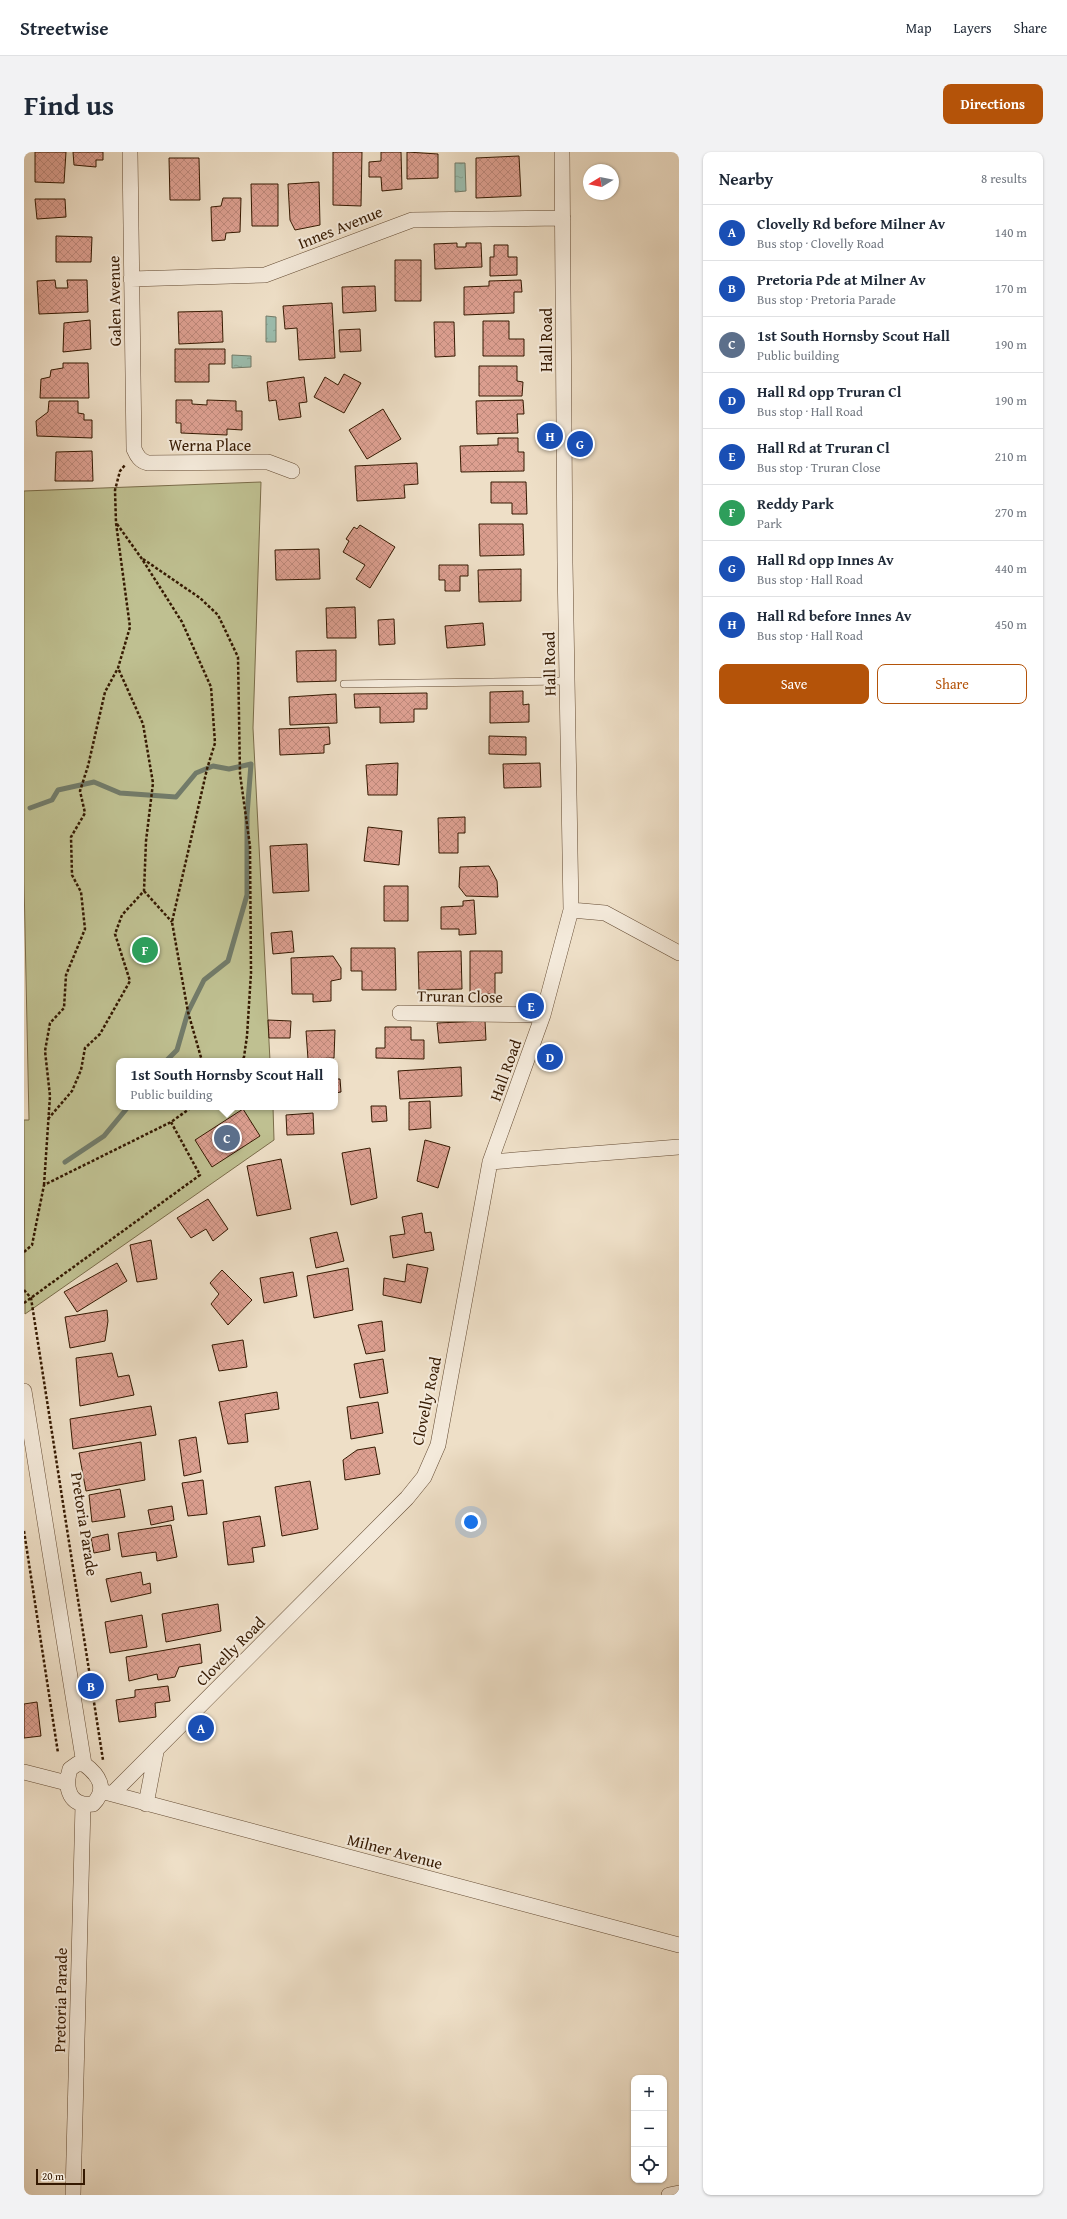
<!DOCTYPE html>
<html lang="en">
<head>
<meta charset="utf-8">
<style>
  body { margin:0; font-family:"Gentium Book Plus",serif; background:#f2f2f3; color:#1f2937 }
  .controls { position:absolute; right:12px; bottom:12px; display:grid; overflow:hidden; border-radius:8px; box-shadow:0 1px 3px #0004 }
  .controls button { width:36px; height:36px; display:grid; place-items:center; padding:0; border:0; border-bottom:1px solid #e0e1e3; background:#fff; color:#1f2937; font:20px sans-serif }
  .compass { position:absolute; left:559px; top:12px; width:36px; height:36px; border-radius:50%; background:#fff; box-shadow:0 1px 3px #0004; rotate:260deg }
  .scale { position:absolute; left:12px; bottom:10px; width:49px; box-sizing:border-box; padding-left:4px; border:2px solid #351901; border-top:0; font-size:11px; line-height:14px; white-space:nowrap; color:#351901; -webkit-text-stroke:3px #f4eadb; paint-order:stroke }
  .you { position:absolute; left:447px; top:1370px; width:14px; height:14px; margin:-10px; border:3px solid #fff; border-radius:50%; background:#1a73e8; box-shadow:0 0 0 6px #1a73e833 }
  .badge { display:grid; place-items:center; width:26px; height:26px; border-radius:50%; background:#b45309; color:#fff; font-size:13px; font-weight:700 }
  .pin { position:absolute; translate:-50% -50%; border:2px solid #fff; box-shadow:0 1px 4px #0006 }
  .popup { position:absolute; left:92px; top:906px; width:222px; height:52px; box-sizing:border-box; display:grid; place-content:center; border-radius:8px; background:#fff; filter:drop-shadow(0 1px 3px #0005); font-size:13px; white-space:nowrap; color:#747a83 }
  .popup b { font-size:15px; color:#1f2937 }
  .popup::after { content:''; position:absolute; left:50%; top:100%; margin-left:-8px; border:8px solid transparent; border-top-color:#fff }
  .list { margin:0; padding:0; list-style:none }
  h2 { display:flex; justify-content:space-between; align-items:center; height:52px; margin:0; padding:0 16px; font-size:17px }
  h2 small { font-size:13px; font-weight:400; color:#747a83 }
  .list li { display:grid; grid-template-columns:26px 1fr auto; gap:12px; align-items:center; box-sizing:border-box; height:56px; padding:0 16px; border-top:1px solid #e0e1e3 }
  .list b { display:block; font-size:15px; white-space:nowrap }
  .list p { margin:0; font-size:13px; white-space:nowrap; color:#747a83 }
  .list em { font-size:13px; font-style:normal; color:#747a83 }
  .actions { display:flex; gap:8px; padding:12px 16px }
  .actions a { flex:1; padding:9px 0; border:1px solid #b45309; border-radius:8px; text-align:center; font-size:14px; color:#b45309 }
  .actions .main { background:#b45309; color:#fff }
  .icon { flex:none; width:22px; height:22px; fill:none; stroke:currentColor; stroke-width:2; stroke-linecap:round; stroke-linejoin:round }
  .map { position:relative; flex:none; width:655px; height:2043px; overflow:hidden; border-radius:8px }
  header { display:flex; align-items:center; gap:24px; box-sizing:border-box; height:56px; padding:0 20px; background:#fff; border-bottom:1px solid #e0e1e3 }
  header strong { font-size:19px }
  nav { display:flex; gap:22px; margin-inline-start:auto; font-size:14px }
  .intro { display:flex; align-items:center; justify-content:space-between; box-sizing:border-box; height:96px; padding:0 24px }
  h1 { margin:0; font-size:28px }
  .button { padding:10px 18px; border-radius:8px; background:#b45309; color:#fff; font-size:14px; font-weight:700 }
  main { display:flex; gap:24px; padding:0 24px }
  aside { flex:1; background:#fff; border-radius:8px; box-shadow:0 1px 3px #0004 }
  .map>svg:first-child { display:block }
</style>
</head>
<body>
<header>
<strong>Streetwise</strong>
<nav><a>Map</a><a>Layers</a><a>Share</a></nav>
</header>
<div class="intro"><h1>Find us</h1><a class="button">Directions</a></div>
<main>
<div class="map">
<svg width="655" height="2043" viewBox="0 0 655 2043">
  <defs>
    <pattern id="water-ripples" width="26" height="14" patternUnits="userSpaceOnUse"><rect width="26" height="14" fill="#9bbdae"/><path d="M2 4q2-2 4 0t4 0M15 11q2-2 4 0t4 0" fill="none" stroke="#86a294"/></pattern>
    <pattern id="building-cross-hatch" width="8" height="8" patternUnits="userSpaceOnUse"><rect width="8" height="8" fill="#dc9f90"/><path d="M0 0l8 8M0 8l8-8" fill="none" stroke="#bd887a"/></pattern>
  </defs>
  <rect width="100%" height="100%" fill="#eedfc7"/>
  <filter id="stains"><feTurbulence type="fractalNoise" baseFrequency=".005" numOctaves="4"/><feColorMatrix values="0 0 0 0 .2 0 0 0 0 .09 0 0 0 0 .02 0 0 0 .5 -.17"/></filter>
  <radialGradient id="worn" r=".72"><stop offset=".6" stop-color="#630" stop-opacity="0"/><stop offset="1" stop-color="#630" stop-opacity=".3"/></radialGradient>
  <!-- park -->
  <path fill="#bfc091" stroke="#7a6c49" d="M237,330l-8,246 17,333h-151v46h154l1,33 -249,174 -1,-194h5l-5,-239v-390z"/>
  <!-- water -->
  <path fill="url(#water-ripples)" stroke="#727b69" d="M431,11h10l1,28 -11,1z
    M242,164l10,1v25h-10z
    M208,203l19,1v11l-19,1z"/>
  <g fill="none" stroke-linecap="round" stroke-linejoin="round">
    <!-- stream -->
    <path stroke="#727b69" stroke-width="5" d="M6,656l22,-8 6,-10 36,-8 26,11 56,4 20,-24 17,-7 16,3 22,-5 -4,51v80l-19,66 -24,19 -16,32 -11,38 -11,11
      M41,1010l39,-26 24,-29"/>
  </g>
  <!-- building -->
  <path fill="url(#building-cross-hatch)" stroke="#351901" d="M11,0h31l-2,31 -29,-1z
    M49,0h30v8h-7v7l-22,-2z
    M309,0h29l-1,54 -28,-1z
    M357,0h20l1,37 -20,2 -1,-14h-12v-15l12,-1z
    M383,0l31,2v24l-31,1z
    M495,4l2,40 -45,2v-40z
    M145,6h30l1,42h-30z
    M295,30l1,43 -25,5 -5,-10 -2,-36z
    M227,32h27v42h-26z
    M199,46h18l-1,34 -14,1 -1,7 -13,1 -1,-34 10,-1z
    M11,47h30l1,18 -29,2z
    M32,84l36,1 -1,25h-35z
    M433,91v4h9v-4h15l1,24 -47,2 -1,-25z
    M470,93h14v12h9v18l-27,1v-19h4z
    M371,108h26v41h-26z
    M31,128l1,8h12l-1,-8h20l1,32 -49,2 -2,-33z
    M497,128l1,12h-8v21l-50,2v-28l25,-1v-5z
    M351,134l1,25 -33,2 -1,-26z
    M308,151l3,55 -36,2 -2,-32 -12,1 -2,-23z
    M198,159l1,31 -44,2 -1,-32z
    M66,168l1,29 -28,3 1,-29z
    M459,169h26v18h15v17h-41z
    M410,170h20l1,34 -20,1z
    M336,177l1,22 -21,1 -1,-22z
    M151,197h50v15h-16v18h-34z
    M39,211h25l1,35h-49l1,-19 9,-2 1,-7 12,-2z
    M455,214h38v15l6,1 -1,14h-43z
    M320,222l17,9 -17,30 -30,-16 11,-20 13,8z
    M280,225l3,25 -8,1 2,14 -22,3 -3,-20 -7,1 -2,-19z
    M152,248h16v4l15,1v-5l29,1v10h6v19l-15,-1v6l-46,-2v-10h-5z
    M499,248l1,14h-7l1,19 -41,1 -1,-33z
    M25,249h29v12l6,1v6h8v18l-55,-2 -1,-15 12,-9z
    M359,257l18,30 -34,20 -18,-29z
    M474,286h20v14h6v19l-63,1 -1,-26 38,-1z
    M68,299l1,30h-38l1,-29z
    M393,311l1,21 -14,1 1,13 -48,3 -2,-35z
    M467,330h35l1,32h-15v-11h-21z
    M455,372h44l1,31 -44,1z
    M336,373l35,22 -25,41 -14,-9 9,-14 -22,-13 6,-11 -3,-2 8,-12 3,2z
    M295,397l1,30 -44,1 -1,-30z
    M415,413h29v11h-8v15h-15v-11h-6z
    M497,417v32l-42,1 -1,-32z
    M331,455l1,31h-29l-1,-30z
    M370,467l1,25 -16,1 -1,-25z
    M459,471l2,22 -38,3 -2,-22z
    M312,498v31l-39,1 -1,-31z
    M499,539v14l6,-1v18l-39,1v-31z
    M403,541v16h-13v13l-34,1v-16l-25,1 -1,-14z
    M312,542l1,29 -47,2 -1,-28z
    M305,575l1,17 -6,1v8l-44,2 -1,-26z
    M465,584l37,1v18l-37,-1z
    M374,611l-1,32h-29l-2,-30z
    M516,611l1,24 -37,1 -1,-24z
    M441,665v16h-7v20h-19l-1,-35z
    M344,675l34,4 -3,34 -35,-4z
    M283,692l2,47 -36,2 -3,-47z
    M465,714l8,15 1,16 -32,-1 -7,-9 1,-20z
    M360,734h24v35h-24z
    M450,748l2,34 -17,1v-6h-18v-22l22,-1v-5z
    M268,779l2,21 -21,2 -2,-21z
    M327,796h44l1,42h-34v-19h-11z
    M437,799l1,38 -43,1 -1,-38z
    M446,799h32v22h-7v21h-25z
    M309,804l8,12v11l-10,2v20l-18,1v-8h-21l-1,-36z
    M244,868l23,1 -1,17h-21z
    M461,869l1,19 -47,3 -2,-20z
    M361,875h26v13h13v19l-48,-1v-10h9z
    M311,878l-1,28 -26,1 -2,-28z
    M437,915l1,29 -62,3 -2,-28z
    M311,927h5l1,13 -6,1z
    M406,949l1,27 -22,2v-28z
    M347,954h15l1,15 -15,1z
    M219,957l17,27 -48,31 -17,-27z
    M289,961l1,21 -27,1 -1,-20z
    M401,988l25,7 -12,41 -21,-7z
    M346,996l7,50 -26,7 -9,-52z
    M257,1007l10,50 -34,7 -10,-50z
    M184,1047l20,30 -15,12 -7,-12 -15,9 -14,-20z
    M398,1061l3,20 6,-1 3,18 -41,8 -3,-22 15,-2 -3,-17z
    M313,1080l7,29 -28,7 -6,-30z
    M127,1088l6,39 -20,3 -7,-37z
    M93,1111l10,18 -50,31 -13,-20z
    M383,1112l21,4 -7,35 -38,-8 1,-17 21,4z
    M324,1116l5,42 -39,8 -7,-42z
    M198,1118l30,30 -24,25 -17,-21 8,-10 -9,-11z
    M269,1120l4,24 -33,7 -4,-25z
    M83,1158l1,11 -3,20 -35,7 -5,-31z
    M358,1169l3,30 -19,3 -8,-29z
    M219,1188l4,27 -28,4 -7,-26z
    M88,1201l6,24 11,-2 5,20 -54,11 -4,-48z
    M359,1207l5,34 -28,5 -6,-34z
    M253,1240l2,17 -34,5 3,28 -20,2 -9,-42z
    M354,1250l5,31 -32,6 -4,-32z
    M127,1254l5,29 -83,14 -3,-30z
    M172,1285l5,35 -17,4 -5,-36z
    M117,1290l4,38 -59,11 -7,-38z
    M351,1295l5,27 -35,6 -2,-20 14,-10z
    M179,1328l4,34 -19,2 -6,-33z
    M286,1329l8,48 -36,7 -7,-49z
    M96,1337l5,28 -33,5 -3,-27z
    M148,1354l2,14 -23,5 -3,-15z
    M236,1364l5,30 -13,2 2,14 -26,3 -5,-43z
    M147,1373l6,32 -20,4 -1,-9 -34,5 -4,-24z
    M84,1382l2,16 -16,3 -3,-15z
    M117,1420l2,13 7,-2 1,10 -40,9 -5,-23z
    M194,1452l3,27 -55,11 -4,-28z
    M118,1463l5,32 -37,6 -5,-31z
    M176,1492l2,19 -23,4 -4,10 -17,3 -1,-6 -28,7 -3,-24z
    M144,1534l2,15 -15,2 1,14 -37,5 -3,-22 19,-3v-7z
    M13,1550l4,34 -17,2v-34z"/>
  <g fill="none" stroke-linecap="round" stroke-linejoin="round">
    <defs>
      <path id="service" d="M320,532l223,-3"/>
      <path id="minor" d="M106,0l4,297c3,7 6,12 14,14l120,-1 24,9
        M107,127l134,-4 147,-55 151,-2
        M547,758l34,3 74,40
        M376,861l143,2
        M466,1010l189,-15
        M0,1239l60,373
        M53,1612h7c15,11 24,25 9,40 -23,3 -29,-15 -23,-35z
        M0,1620l43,11
        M77,1639l578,154
        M88,1642l295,-296 17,-21 14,-32 52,-283 53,-147 28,-105 -6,-347 -3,-411
        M122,1652l10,-52
        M49,2043l10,-390
        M645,2043l10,-2"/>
    </defs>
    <!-- service casing -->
    <use href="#service" stroke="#634a32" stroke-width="8"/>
    <!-- minor casing -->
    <use href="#minor" stroke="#634a32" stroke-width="16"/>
    <!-- path -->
    <path stroke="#351901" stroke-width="2.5" stroke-dasharray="3 2" stroke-linecap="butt" d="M93,372l25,35 40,63 29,65 4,56 -8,26 -35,153 16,90 14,49
      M119,407l57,39 18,17 20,42 2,117 10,72 1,127 -4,63 -3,21 -2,4
      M120,739l28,31
      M24,967l24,-28 9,-21 4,-22 15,-14 30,-53 -15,-47 7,-19 22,-24 2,-50 7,-58 -10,-59 -25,-56
      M20,1033l6,-89 -5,-45 5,-28 14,-15 2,-33 19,-46 -4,-37 -9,-17 -1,-38 14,-24 -5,-22 8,-25 17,-74 13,-24 12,-41 -14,-104 -1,-33 5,-19 5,-6
      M0,1100l8,-7 12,-60 127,-63 21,-15
      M0,1138l7,8 72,462
      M0,1151l176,-128 -29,-53
      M0,1379l34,222"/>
    <!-- service -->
    <use href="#service" stroke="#f4eadb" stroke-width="7"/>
    <!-- minor -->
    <use href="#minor" stroke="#f4eadb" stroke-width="15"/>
  </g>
  <g text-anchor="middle" stroke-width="4" stroke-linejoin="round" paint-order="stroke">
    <!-- street labels -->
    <g font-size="16" fill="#351901" stroke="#f4eadb">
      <text transform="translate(316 75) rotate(-22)" y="6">Innes Avenue</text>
      <text transform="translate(90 149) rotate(-91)" y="6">Galen Avenue</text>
      <text transform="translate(522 188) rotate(-90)" y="6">Hall Road</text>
      <text x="186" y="299">Werna Place</text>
      <text transform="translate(525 512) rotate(-91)" y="6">Hall Road</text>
      <text transform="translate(436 844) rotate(1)" y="6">Truran Close</text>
      <text transform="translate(481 918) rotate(-70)" y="6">Hall Road</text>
      <text transform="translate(402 1249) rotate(-78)" y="6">Clovelly Road</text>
      <text transform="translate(61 1372) rotate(81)" y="6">Pretoria Parade</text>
      <text transform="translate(206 1499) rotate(-45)" y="6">Clovelly Road</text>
      <text transform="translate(371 1699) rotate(15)" y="6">Milner Avenue</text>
      <text transform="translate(36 1848) rotate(-89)" y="6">Pretoria Parade</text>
    </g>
  </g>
  <rect width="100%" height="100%" filter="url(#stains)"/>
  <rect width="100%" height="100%" fill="url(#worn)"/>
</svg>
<div class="controls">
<button>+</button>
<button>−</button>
<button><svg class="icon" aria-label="locate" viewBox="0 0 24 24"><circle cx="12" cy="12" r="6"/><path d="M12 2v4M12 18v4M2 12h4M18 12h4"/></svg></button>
</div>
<svg class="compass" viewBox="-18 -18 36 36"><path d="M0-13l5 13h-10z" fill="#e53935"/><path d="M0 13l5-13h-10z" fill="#747a83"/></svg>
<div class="scale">20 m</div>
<div class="you"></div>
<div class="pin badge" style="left:177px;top:1576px;background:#1a4fb4">A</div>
<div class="pin badge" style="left:67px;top:1534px;background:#1a4fb4">B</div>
<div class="pin badge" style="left:203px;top:986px;background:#5c6f8a">C</div>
<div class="popup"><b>1st South Hornsby Scout Hall</b>Public building</div>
<div class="pin badge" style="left:526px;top:905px;background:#1a4fb4">D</div>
<div class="pin badge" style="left:507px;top:854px;background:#1a4fb4">E</div>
<div class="pin badge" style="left:121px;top:798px;background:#2e9e5b">F</div>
<div class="pin badge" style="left:556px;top:292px;background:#1a4fb4">G</div>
<div class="pin badge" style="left:526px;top:284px;background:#1a4fb4">H</div>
</div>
<aside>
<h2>Nearby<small>8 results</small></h2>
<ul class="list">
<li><span class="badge" style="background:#1a4fb4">A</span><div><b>Clovelly Rd before Milner Av</b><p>Bus stop · Clovelly Road</p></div><em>140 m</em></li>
<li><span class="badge" style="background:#1a4fb4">B</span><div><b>Pretoria Pde at Milner Av</b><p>Bus stop · Pretoria Parade</p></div><em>170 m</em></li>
<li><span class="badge" style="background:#5c6f8a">C</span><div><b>1st South Hornsby Scout Hall</b><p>Public building</p></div><em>190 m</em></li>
<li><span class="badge" style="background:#1a4fb4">D</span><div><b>Hall Rd opp Truran Cl</b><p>Bus stop · Hall Road</p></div><em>190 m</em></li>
<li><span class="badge" style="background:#1a4fb4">E</span><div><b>Hall Rd at Truran Cl</b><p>Bus stop · Truran Close</p></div><em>210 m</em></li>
<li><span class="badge" style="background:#2e9e5b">F</span><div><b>Reddy Park</b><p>Park</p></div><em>270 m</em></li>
<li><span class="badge" style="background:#1a4fb4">G</span><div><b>Hall Rd opp Innes Av</b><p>Bus stop · Hall Road</p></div><em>440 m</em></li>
<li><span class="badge" style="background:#1a4fb4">H</span><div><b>Hall Rd before Innes Av</b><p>Bus stop · Hall Road</p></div><em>450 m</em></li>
</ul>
<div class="actions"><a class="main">Save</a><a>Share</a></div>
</aside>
</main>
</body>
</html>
